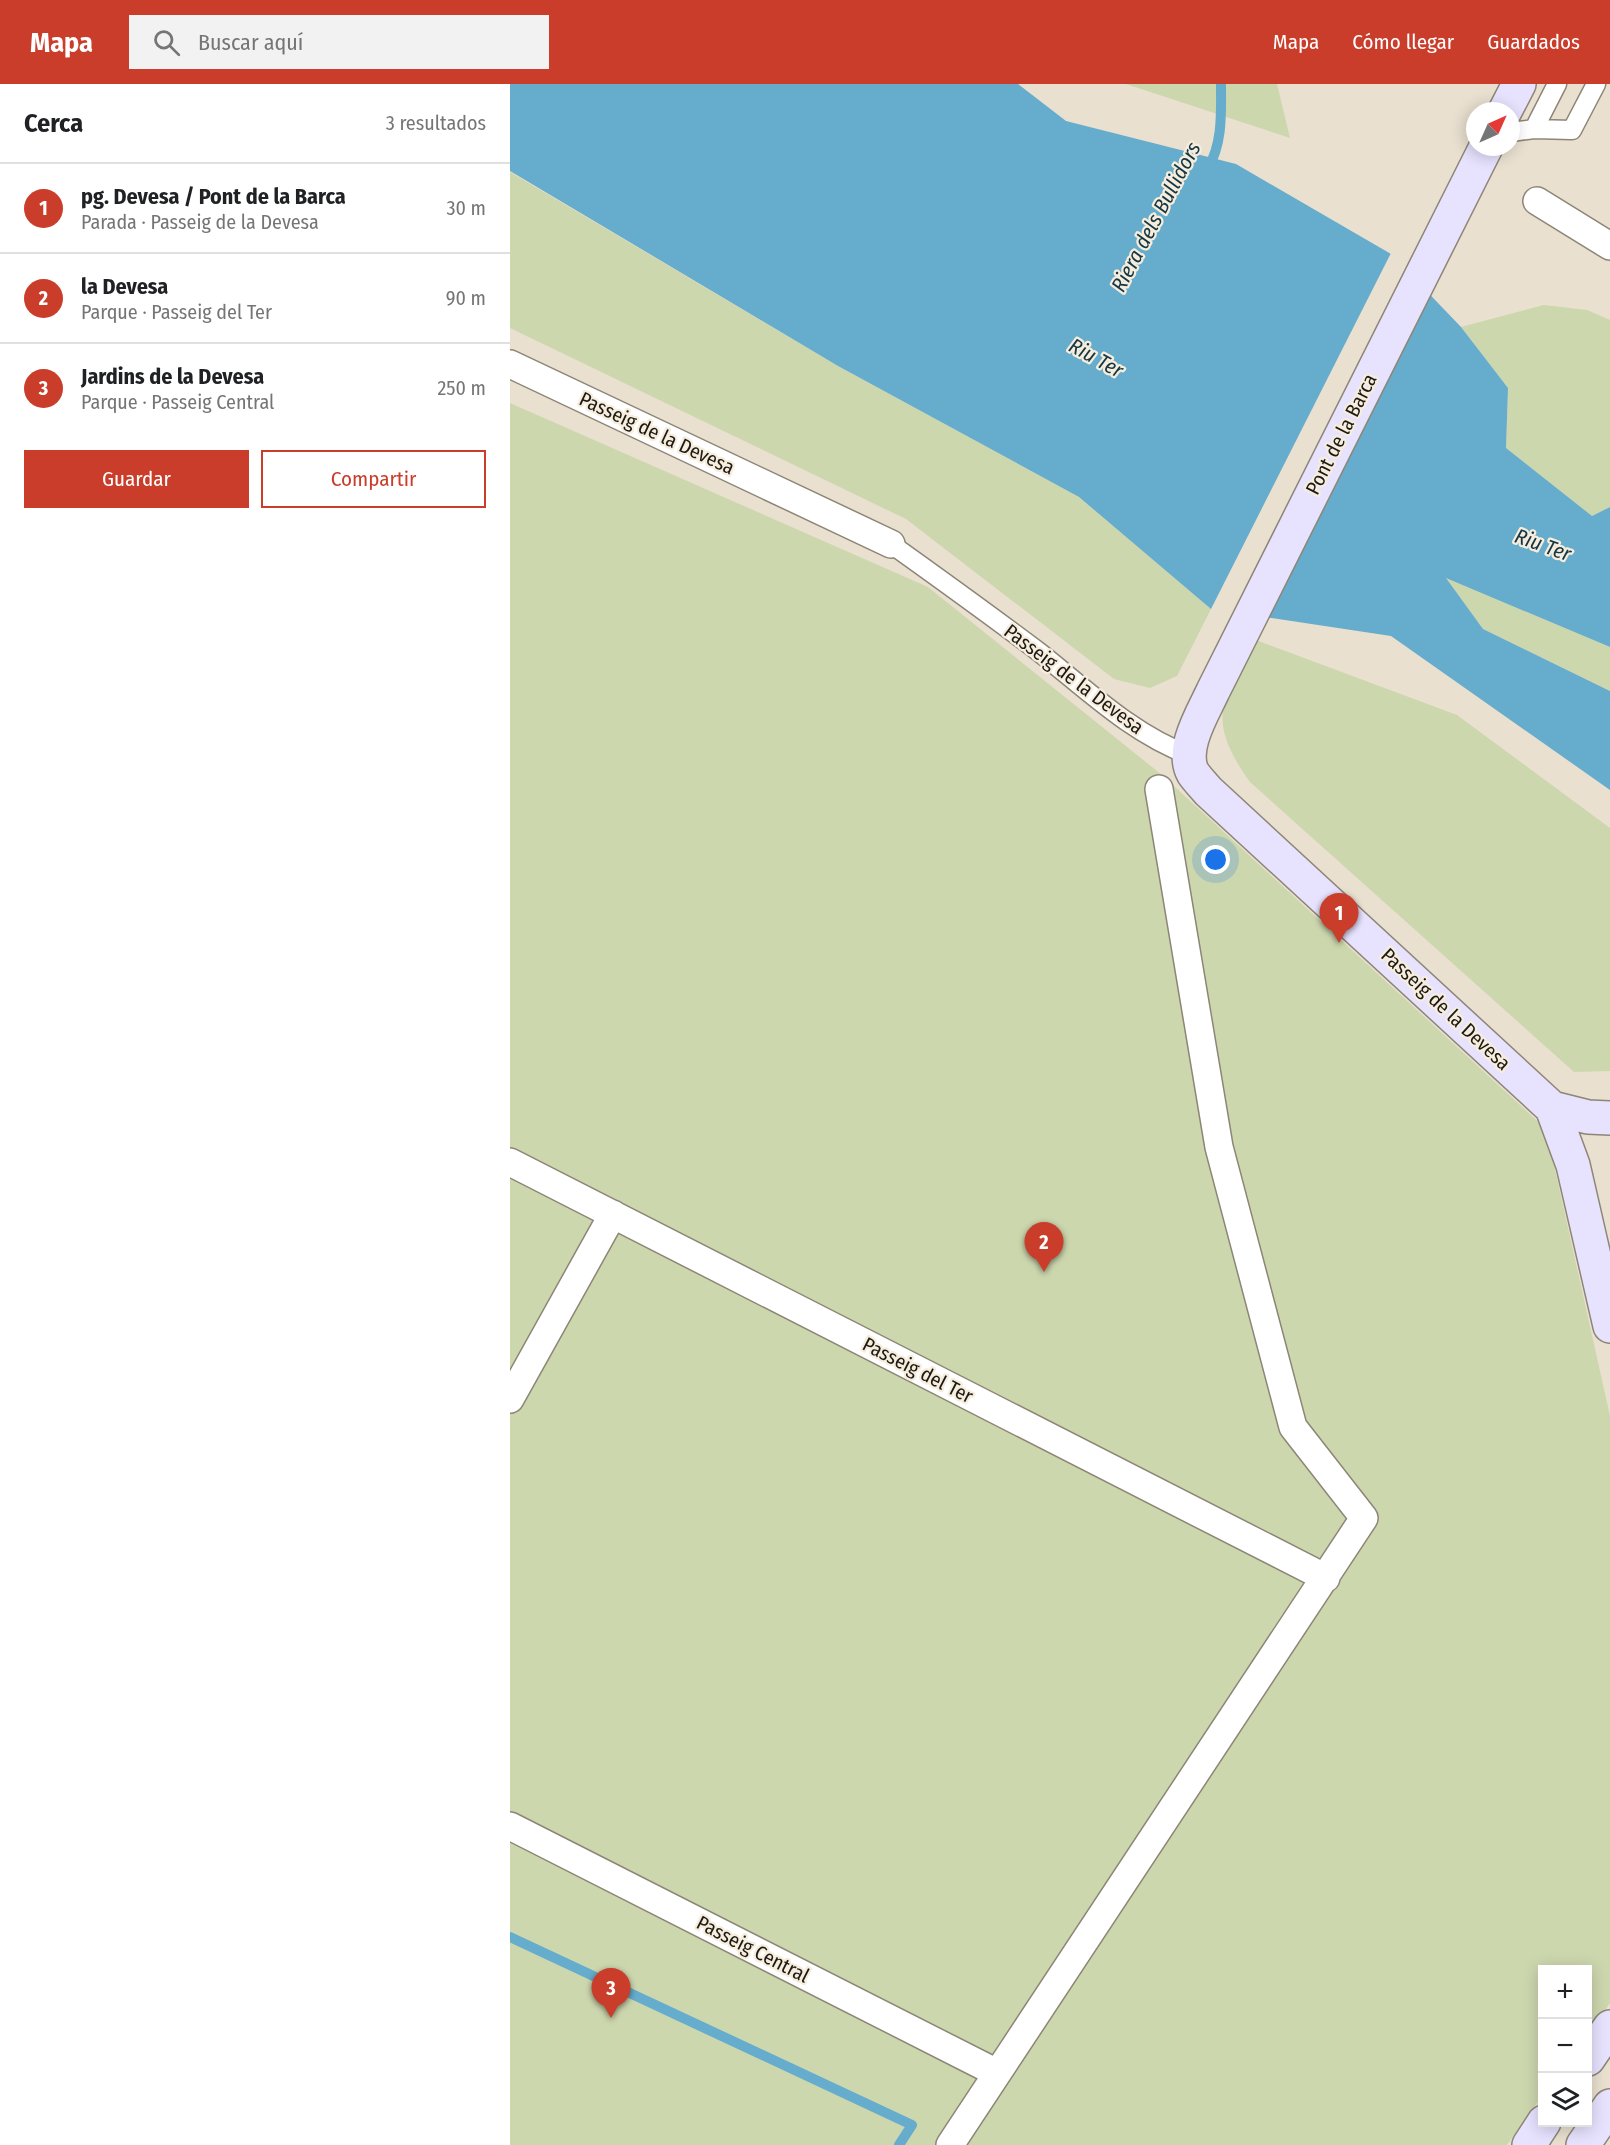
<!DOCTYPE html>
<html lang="es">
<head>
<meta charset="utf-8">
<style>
  body { margin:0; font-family:"Fira Sans Condensed",sans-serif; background:#f2f2f2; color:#202124 }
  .controls { position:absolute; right:18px; bottom:18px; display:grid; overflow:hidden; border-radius:0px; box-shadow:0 3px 15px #0003 }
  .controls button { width:54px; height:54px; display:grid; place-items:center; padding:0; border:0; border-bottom:2px solid #e0e0e0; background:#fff; color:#202124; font:30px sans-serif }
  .compass { position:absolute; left:956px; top:18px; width:54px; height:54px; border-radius:50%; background:#fff; box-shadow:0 3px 15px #0003; rotate:45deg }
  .you { position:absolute; left:706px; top:776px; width:21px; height:21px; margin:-15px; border:4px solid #fff; border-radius:50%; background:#1a73e8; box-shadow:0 0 0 9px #1a73e833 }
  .badge { display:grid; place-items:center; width:39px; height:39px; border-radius:50%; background:#c93d2a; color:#fff; font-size:20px; font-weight:700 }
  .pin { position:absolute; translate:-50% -50px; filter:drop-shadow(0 2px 3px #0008) }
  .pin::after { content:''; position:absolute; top:32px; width:21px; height:18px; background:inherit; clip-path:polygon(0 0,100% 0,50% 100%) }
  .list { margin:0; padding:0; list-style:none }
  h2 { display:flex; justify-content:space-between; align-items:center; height:78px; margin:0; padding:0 24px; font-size:26px }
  h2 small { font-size:20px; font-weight:400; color:#757577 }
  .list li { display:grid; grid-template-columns:39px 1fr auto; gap:18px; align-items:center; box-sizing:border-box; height:90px; padding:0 24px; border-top:2px solid #e0e0e0 }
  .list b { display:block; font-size:22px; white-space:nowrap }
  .list p { margin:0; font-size:20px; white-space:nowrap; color:#757577 }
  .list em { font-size:20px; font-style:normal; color:#757577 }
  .actions { display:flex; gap:12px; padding:18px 24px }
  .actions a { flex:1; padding:14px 0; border:2px solid #c93d2a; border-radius:0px; text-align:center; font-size:21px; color:#c93d2a }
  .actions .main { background:#c93d2a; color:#fff }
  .icon { flex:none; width:33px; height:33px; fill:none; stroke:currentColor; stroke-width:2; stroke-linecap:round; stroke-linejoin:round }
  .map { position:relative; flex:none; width:1100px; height:2061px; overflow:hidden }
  header { display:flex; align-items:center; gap:36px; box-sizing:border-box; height:84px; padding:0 30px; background:#c93d2a; color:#fff }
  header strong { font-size:28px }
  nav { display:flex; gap:33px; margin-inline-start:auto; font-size:21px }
  .search { width:420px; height:54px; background:#f2f2f2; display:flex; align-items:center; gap:15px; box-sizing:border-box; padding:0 21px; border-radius:0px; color:#757577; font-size:22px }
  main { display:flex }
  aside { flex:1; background:#fff }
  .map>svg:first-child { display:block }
</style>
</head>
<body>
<header>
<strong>Mapa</strong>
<div class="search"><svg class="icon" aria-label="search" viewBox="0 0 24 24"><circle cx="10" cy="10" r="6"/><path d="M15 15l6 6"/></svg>Buscar aquí</div>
<nav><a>Mapa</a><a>Cómo llegar</a><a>Guardados</a></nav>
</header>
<main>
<aside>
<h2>Cerca<small>3 resultados</small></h2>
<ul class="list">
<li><span class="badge">1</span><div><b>pg. Devesa / Pont de la Barca</b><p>Parada · Passeig de la Devesa</p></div><em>30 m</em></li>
<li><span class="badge">2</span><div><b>la Devesa</b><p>Parque · Passeig del Ter</p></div><em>90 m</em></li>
<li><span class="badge">3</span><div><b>Jardins de la Devesa</b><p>Parque · Passeig Central</p></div><em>250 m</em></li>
</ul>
<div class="actions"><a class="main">Guardar</a><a>Compartir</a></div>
</aside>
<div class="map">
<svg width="1100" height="2061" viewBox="0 0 1100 2061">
  <rect width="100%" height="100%" fill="#e9e0d0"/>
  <!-- green -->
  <path fill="#cdd7ae" d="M616,0h151l13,54z
    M0,88l328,194 241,131 132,112 -34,67 -27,12 -36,-9 -208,-160 -396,-191z
    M1034,221l43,5 23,10v187l-18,9 -86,-68 2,-60 -47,-61z
    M0,319l418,184 234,188 384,354 64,287v587l-22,31v-64h-46v126l-35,49h-997z
    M935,493l165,70v44l-127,-62z
    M743,555l204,76 153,113v243l-36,1 -324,-290c-45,-63 -28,-81 3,-143z"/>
  <!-- water -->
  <path fill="#66accc" d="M0,0h508l48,37 170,43 155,90 70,73 47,61 -2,60 86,68 18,-9v140l-164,-69 37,51 127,62v99l-219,-154 -180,-27 -132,-112 -241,-131 -328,-195z"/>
  <!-- pier -->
  <path fill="#e9e0d0" d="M882,167l39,41 -167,328 -54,-9z"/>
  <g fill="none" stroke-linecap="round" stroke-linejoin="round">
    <!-- stream -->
    <path stroke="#66accc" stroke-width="10" d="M698,84c15,-25 13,-56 13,-84
      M0,1853l402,188 -13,20"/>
    <defs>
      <path id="service" d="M1024,45l38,1 24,-46
        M1001,48l23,-3 23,-45
        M381,460c49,35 99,71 148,108 47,37 93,82 150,103"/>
      <path id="pedestrian" d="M1027,117l73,45
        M0,280l381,180
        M0,1078l816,416
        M0,1315l103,-185
        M0,1742l487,247
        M440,2061l414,-627 -71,-91 -74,-280 -60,-358"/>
      <path id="secondary" d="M995,27l14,-27
        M976,63l-273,544c-10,22 -33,58 -20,82 4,6 10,12 15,18l344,317 21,57 37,161
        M1042,1024l36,9 22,1
        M1078,1975l22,-32
        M1019,2061l15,-23
        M1073,2061l27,-39"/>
    </defs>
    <!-- service casing -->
    <use href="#service" stroke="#8d8576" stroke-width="21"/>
    <!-- pedestrian casing -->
    <use href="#pedestrian" stroke="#8d8576" stroke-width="30"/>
    <!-- secondary casing -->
    <use href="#secondary" stroke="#8d8576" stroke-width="36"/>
    <!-- service -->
    <use href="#service" stroke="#fff" stroke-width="18"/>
    <!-- pedestrian -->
    <use href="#pedestrian" stroke="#fff" stroke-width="27"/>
    <!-- secondary -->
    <use href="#secondary" stroke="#e7e2fe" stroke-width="33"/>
  </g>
  <g text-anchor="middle" stroke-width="4.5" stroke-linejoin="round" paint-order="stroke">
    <!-- street labels -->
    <g font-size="20" fill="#1c1914" stroke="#f6eddd">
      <text transform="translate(147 349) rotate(25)" y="7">Passeig de la Devesa</text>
      <text transform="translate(831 350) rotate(-63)" y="7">Pont de la Barca</text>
      <text transform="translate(564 595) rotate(37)" y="7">Passeig de la Devesa</text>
      <text transform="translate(936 925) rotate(43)" y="7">Passeig de la Devesa</text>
      <text transform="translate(408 1286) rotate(27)" y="7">Passeig del Ter</text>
      <text transform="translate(243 1865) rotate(27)" y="7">Passeig Central</text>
    </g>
    <!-- water labels -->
    <g font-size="21" font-style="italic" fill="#143543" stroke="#f6eddd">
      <text transform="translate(646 133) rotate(-62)" y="7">Riera dels Bullidors</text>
      <text transform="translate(586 274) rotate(29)" y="7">Riu Ter</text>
      <text transform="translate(1033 461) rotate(20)" y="7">Riu Ter</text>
    </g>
  </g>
</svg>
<div class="controls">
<button>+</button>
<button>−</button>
<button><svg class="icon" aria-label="layers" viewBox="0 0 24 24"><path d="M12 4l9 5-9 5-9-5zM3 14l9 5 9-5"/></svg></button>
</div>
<svg class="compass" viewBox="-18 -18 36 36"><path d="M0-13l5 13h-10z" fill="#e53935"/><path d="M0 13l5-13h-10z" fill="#757577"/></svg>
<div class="you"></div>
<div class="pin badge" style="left:829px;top:859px">1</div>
<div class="pin badge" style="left:534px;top:1188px">2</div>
<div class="pin badge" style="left:101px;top:1934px">3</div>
</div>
</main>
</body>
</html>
